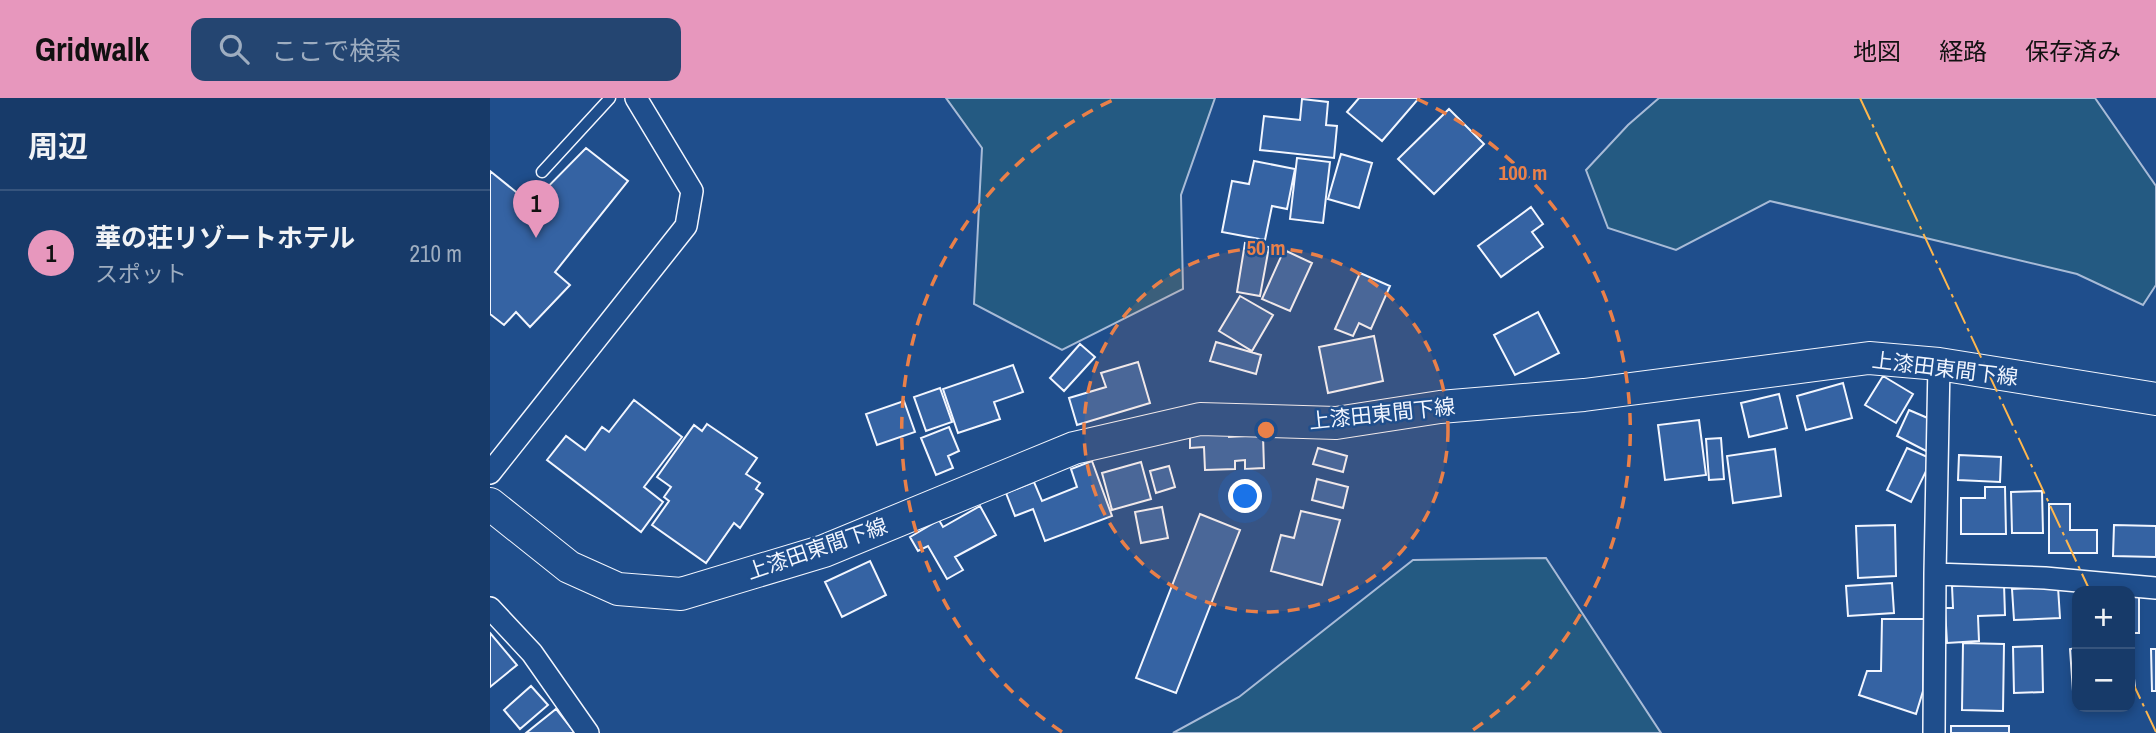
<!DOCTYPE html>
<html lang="ja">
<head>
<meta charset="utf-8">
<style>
  body { margin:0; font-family:"Archivo Narrow","Noto Sans JP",sans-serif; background:#244571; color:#f1f3f6 }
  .controls { position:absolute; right:21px; bottom:21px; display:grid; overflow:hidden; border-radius:14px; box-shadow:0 4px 10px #0003 }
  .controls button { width:63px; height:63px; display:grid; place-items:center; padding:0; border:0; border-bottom:2px solid #36547d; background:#173a69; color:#f1f3f6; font:35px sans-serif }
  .you { position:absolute; left:756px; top:399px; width:24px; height:24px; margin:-18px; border:5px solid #fff; border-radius:50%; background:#1a73e8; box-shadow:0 0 0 10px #1a73e833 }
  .badge { display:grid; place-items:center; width:46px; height:46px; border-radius:50%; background:#e797bd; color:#111; font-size:23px; font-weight:700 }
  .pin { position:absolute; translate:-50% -58px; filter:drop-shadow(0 2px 4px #0008) }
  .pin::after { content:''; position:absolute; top:37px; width:24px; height:21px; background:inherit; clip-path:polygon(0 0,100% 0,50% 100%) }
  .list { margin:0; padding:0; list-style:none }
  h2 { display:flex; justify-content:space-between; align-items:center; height:91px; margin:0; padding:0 28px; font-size:30px }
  h2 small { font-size:23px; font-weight:400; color:#9eadc0 }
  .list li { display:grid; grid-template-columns:46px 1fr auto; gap:21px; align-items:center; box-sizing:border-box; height:126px; padding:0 28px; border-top:2px solid #36547d }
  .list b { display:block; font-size:26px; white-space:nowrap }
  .list p { margin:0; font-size:23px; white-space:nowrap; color:#9eadc0 }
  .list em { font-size:23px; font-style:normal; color:#9eadc0 }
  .icon { flex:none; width:38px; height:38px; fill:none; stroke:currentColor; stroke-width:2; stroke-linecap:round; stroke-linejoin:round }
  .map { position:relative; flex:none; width:1666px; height:635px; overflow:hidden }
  header { display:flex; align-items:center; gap:42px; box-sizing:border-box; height:98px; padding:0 35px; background:#e797bd; color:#111 }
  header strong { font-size:33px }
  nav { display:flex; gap:38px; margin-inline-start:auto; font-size:24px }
  .search { width:490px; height:63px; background:#244571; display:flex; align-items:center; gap:18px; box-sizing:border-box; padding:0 24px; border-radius:14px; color:#9eadc0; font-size:26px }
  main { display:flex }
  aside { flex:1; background:#173a69 }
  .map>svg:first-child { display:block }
</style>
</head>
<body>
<header>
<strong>Gridwalk</strong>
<div class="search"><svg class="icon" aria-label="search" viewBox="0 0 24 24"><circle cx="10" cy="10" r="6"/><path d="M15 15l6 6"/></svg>ここで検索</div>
<nav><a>地図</a><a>経路</a><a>保存済み</a></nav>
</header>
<main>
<aside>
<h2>周辺<small></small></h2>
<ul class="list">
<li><span class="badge">1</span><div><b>華の荘リゾートホテル</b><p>スポット</p></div><em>210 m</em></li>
</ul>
</aside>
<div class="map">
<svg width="1666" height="635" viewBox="0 0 1666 635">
  <rect width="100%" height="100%" fill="#1f4e8c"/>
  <!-- green -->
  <path fill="#245a82" stroke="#a8bbd7" stroke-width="2" d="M456,0h269l-34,97 2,94 -121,61 -88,-46 8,-156z
    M1169,0h436l61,88v99l-13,20 -66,-31 -307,-73 -94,49 -68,-22 -22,-58 42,-45z
    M1056,460l115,175h-488l66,-36 174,-137z"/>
  <!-- building -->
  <path fill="#3563a3" stroke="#f2f6ff" stroke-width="2" d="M869,0h60l-37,43 -35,-29z
    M812,1l26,3 -2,23 11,1 -3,32 -74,-8 4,-34 36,4z
    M959,11l35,35 -50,50 -36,-35z
    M96,50l42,33 -73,91 15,13 -40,42 -14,-15 -12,13 -14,-11v-143l41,33z
    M851,56l31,9 -13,45 -31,-9z
    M807,60l33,4 -7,61 -33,-4z
    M764,63l41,8 -8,40 -15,-3 -7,34 -43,-8 10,-51 17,3z
    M1041,109l12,17 -11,8 11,15 -42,30 -23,-31z
    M755,145l24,4 -9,49 -23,-4z
    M794,152l28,13 -22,48 -28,-12z
    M870,175l30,13 -19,43 -12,-6 -6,13 -18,-7z
    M750,198l33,19 -21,36 -33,-20z
    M1048,214l21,41 -44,22 -21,-40z
    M884,238l9,45 -55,12 -9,-46z
    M726,244l45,13 -5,19 -46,-13z
    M590,246l15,13 -31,34 -14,-13z
    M648,264l12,41 -73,22 -8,-27 37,-11 -5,-14z
    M523,267l10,27 -29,10 6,17 -42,14 -15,-44z
    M1393,278l30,18 -17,29 -31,-18z
    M1353,285l9,35 -46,12 -9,-34z
    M450,290l12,34 -26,9 -12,-34z
    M1289,296l8,34 -38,9 -8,-34z
    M144,302l48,37 -38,50 19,15 -22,30 -94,-72 19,-24 19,14 17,-23 7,5z
    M414,303l11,31 -38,13 -11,-31z
    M1419,312l21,9v34l-33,-17z
    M1209,322l7,55 -41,5 -7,-55z
    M217,326l50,34 -11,16 14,9 -4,6 7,5 -23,34 -6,-5 -28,40 -54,-38 17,-24 -5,-4 7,-10 -14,-10 37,-52 8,6z
    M738,328l1,11 34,-2 1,33 -19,1v-9l-10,1v8l-30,1 -1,-23 -14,1v-19z
    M459,329l10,24 -11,5 5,12 -17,7 -15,-37z
    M1231,340l3,41 -15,1 -3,-41z
    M828,350l29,8 -4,16 -30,-8z
    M1417,350l25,11 -21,43 -24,-12z
    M1285,351l6,47 -48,7 -6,-47z
    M1469,357l42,2 -1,25 -42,-2z
    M602,363l20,55 -67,25 -12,-32 -18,7 -9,-23 28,-11 8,19 35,-14 -6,-18z
    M651,364l10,37 -39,11 -10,-37z
    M679,368l6,21 -19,6 -6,-22z
    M827,381l31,8 -5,21 -31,-8z
    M1495,389h20l1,47h-45v-36h24z
    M1552,393l1,42h-31l-1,-41z
    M1559,406h21v26h27v23h-48z
    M490,408l16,29 -41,22 8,13 -16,9 -19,-33 -10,5 -8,-14 29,-17 4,7z
    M672,409l6,31 -27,5 -6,-31z
    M811,413l39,9 -18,65 -51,-14 10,-36 13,3z
    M710,416l40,16 -64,163 -40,-15z
    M1405,427l1,51 -38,2 -2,-52z
    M1624,427l42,1v31l-43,-1z
    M380,463l16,34 -44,22 -17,-35z
    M1402,485l2,30 -46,3 -2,-30z
    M1514,486l1,31 -27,1 1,25 -32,2 -2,-35h8l-1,-22z
    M1568,489l2,31 -46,2 -2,-31z
    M1640,493h9v42h-9z
    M1392,521h42l-1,72 -7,23 -57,-19 8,-24h14z
    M0,535l27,32 -27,22z
    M1473,545l41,1 -1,67 -41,-1z
    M1640,547l5,42 -5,1z
    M1552,548l1,46 -29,1 -1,-46z
    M1587,550v43h-4l-3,-42z
    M1661,551h5v42h-4z
    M41,588l17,19 -28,24 -16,-19z
    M66,611l19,24h-49z
    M1461,628h58v7h-58z"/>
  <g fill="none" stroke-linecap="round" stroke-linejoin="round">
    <defs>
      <path id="lane" d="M52,74l68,-74"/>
      <path id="street" d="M0,375l196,-247 6,-35 -56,-93
        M1445,476l4,-210
        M0,510l42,45 56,80
        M1444,635l1,-159 110,4 111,10"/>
      <path id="secondary" d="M0,406l79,63 49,22 63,5 143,-43 250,-103 126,-29 136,4 104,-16 144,-12 285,-37 70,6 217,35"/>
    </defs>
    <!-- lane casing -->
    <use href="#lane" stroke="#f2f6ff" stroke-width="13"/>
    <!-- street casing -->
    <use href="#street" stroke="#f2f6ff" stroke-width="24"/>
    <!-- secondary casing -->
    <use href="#secondary" stroke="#f2f6ff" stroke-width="34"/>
    <!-- lane -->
    <use href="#lane" stroke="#1f4e8c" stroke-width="10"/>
    <!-- street -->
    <use href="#street" stroke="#1f4e8c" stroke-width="21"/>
    <!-- secondary -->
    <use href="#secondary" stroke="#1f4e8c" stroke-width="32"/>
    <!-- power -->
    <path stroke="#ffb74d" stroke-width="2" stroke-dasharray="24 5 3.5 5" stroke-linecap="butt" d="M1370,0l230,493
      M1640,579l26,55"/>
  </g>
  <!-- distance rings -->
  <circle cx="776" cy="332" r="182" fill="#ea8049" fill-opacity=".12"/>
  <g fill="none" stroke="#ea8049" stroke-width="3.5" stroke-dasharray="12 9">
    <circle cx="776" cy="332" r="182"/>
    <path d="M572 634A364 364 0 0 1 625 1M927 1A364 364 0 0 1 980 634"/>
  </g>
  <g text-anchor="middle" stroke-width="5" stroke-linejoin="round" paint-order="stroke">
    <!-- street labels -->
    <g font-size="21" fill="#f2f6ff" stroke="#1f4e8c">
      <text transform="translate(1455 271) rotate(7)" y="7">上漆田東間下線</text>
      <text transform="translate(892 316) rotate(-6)" y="7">上漆田東間下線</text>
      <text transform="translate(327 451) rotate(-19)" y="7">上漆田東間下線</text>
    </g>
  </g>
  <circle cx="776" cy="332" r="10" fill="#ea8049" stroke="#1f4e8c" stroke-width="3.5"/>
  <g font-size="21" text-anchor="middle" font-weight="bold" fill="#ea8049" stroke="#1f4e8c" stroke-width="5" stroke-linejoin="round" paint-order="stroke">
    <text x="1033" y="82">100 m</text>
    <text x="776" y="157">50 m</text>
  </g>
</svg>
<div class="controls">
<button>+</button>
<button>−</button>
</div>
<div class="you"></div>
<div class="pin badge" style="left:46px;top:140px">1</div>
</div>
</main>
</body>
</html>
